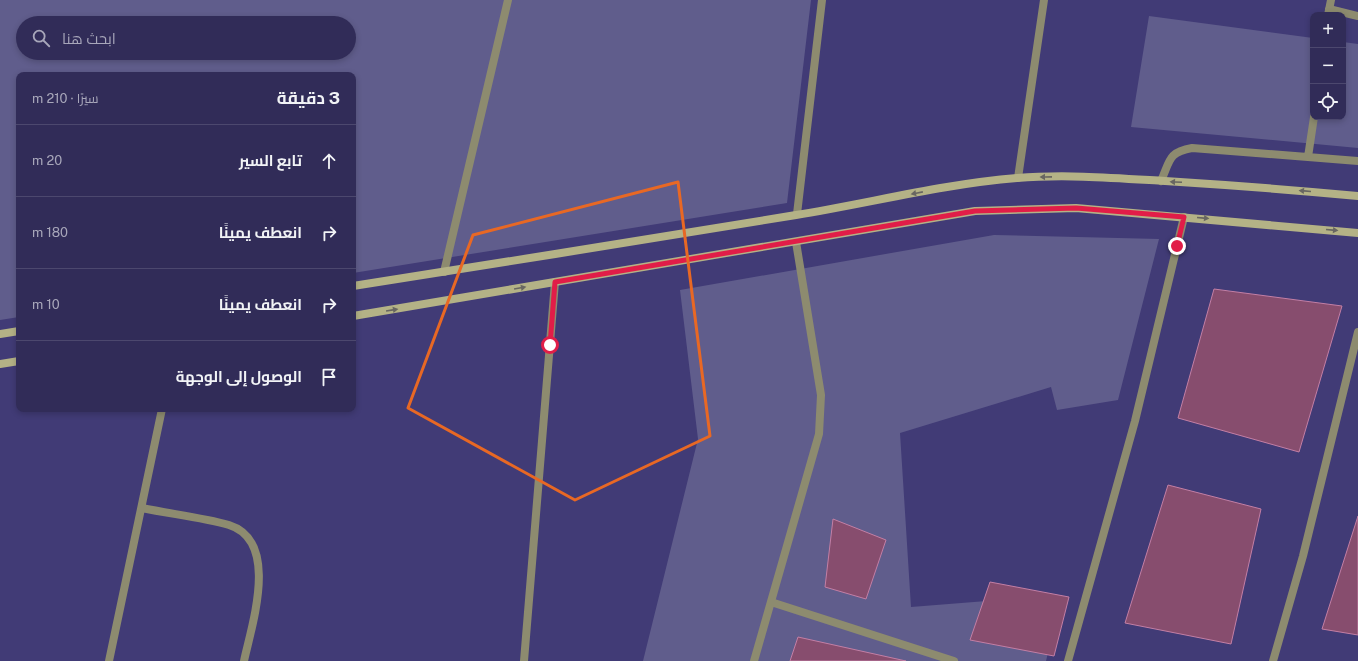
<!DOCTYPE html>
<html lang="ar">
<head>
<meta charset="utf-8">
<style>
  body { margin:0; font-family:"Public Sans",Cairo,sans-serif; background:#39345e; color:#f1f3f6; direction:rtl }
  .controls { position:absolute; right:12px; top:12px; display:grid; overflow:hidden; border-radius:8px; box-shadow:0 2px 6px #0003 }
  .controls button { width:36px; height:36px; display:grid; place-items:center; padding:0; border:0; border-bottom:1px solid #4c486e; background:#312c58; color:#f1f3f6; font:20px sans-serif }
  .stop { position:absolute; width:12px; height:12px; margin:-9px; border:3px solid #e11d48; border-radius:50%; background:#fff }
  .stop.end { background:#e11d48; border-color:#fff; box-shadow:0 1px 4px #0008 }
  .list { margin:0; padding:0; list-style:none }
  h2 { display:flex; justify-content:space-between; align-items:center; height:52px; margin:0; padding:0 16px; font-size:17px }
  h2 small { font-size:13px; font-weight:400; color:#a8a7ba }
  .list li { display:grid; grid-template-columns:26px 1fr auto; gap:12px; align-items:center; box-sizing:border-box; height:72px; padding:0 16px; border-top:1px solid #4c486e }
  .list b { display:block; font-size:15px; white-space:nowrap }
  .list em { font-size:13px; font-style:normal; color:#a8a7ba }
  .icon { flex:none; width:22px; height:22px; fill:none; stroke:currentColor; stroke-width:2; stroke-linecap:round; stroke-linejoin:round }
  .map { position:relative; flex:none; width:1358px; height:661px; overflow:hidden; direction:ltr }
  .search { position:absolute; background:#312c58; box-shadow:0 2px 6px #0003; left:16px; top:16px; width:340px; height:44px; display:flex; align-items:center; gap:10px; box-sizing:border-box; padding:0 14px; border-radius:22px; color:#a8a7ba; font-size:15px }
  .panel { position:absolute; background:#312c58; box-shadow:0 2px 6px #0003; left:16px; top:72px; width:340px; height:340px; border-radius:8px; direction:rtl }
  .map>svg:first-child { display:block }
</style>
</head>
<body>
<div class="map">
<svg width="1358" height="661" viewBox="0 0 1358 661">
  <rect width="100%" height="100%" fill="#413b76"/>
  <!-- grass -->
  <path fill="#605d8c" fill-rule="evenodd" d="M0,0h811l-24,203 -434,70v-198h-334v242l-19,3zM23,23h326v30h-326z
    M1149,16l164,22v79h30v-75l15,2v104l-227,-21z
    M994,235l165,4 -41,161 -61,10 -6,-23 -151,46 11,174 151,-12 -16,66h-403l55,-222 -18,-149z"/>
  <!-- building -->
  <path fill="#874d6e" stroke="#c37fa5" d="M1214,289l128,17 -43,146 -121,-34z
    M1168,485l93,24 -30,135 -106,-21z
    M1358,516v119l-36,-6z
    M833,519l53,21 -20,59 -41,-12z
    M990,582l79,15 -15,59 -84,-16z
    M798,637l108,24h-116z"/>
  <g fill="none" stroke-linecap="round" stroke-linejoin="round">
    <!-- street -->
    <path stroke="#8d8b6f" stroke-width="8" d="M1329,9l29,7
      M1328,15l3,-15
      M1308,157l6,-40
      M1018,178l26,-178
      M1161,181c9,-20 7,-29 31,-33l166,13
      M797,214l25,-214
      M444,272l64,-272
      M142,508c28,6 59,9 87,17 51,16 23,99 15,136
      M771,602l183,59
      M109,661l53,-252
      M524,661l31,-379
      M754,661l65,-227 2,-39 -25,-153
      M1068,661l67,-240 49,-204
      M1273,661l30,-105 55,-224"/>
    <!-- secondary -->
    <path stroke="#b4b286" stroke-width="8" d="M353,286c148,-23 295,-47 443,-71 74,-12 147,-31 221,-37 49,-4 99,0 148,3 64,4 129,9 193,15
      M353,316l622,-105 101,-3 282,25
      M0,334l19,-3
      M0,364l19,-3"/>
  </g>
  <!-- one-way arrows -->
  <defs><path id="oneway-solid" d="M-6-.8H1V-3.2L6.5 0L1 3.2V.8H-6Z"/></defs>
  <g fill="#686661">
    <use href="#oneway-solid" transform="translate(1046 177) rotate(179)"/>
    <use href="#oneway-solid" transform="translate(1176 182) rotate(-177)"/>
    <use href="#oneway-solid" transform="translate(1305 191) rotate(-175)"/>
    <use href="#oneway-solid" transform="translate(917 193) rotate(169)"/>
    <use href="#oneway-solid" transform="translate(1203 218) rotate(5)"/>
    <use href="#oneway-solid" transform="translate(1332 230) rotate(5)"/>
    <use href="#oneway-solid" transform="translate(520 288) rotate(-10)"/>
    <use href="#oneway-solid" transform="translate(392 310) rotate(-9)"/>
  </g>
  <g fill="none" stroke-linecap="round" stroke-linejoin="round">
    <!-- route -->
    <path stroke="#e11d48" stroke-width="5" d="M550,345l5,-63 420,-71 101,-3 108,9 -7,29"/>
  </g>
  <!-- marked area -->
  <path fill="none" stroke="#e86824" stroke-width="3" stroke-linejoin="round" d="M678,182l32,254 -135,64 -167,-92 65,-173z"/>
</svg>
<div class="controls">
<button>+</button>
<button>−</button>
<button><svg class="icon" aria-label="locate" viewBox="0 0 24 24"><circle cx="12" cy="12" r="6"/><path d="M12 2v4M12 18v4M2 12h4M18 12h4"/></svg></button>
</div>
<div class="stop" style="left:550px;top:345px"></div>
<div class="stop end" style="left:1177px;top:246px"></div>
<div class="search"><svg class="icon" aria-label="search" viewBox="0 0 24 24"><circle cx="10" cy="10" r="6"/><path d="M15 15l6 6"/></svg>ابحث هنا</div>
<section class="panel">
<h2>3 دقيقة<small>سيرًا · 210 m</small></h2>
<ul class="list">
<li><svg class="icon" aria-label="ahead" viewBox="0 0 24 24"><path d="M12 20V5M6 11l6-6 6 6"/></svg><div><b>تابع السير</b></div><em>20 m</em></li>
<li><svg class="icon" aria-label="right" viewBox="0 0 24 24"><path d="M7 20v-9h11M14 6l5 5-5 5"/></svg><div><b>انعطف يمينًا</b></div><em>180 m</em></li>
<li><svg class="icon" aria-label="right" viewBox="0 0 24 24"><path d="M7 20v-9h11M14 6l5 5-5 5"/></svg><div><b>انعطف يمينًا</b></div><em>10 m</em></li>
<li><svg class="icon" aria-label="arrive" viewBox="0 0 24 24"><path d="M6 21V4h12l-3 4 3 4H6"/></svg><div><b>الوصول إلى الوجهة</b></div></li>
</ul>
</section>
</div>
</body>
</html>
